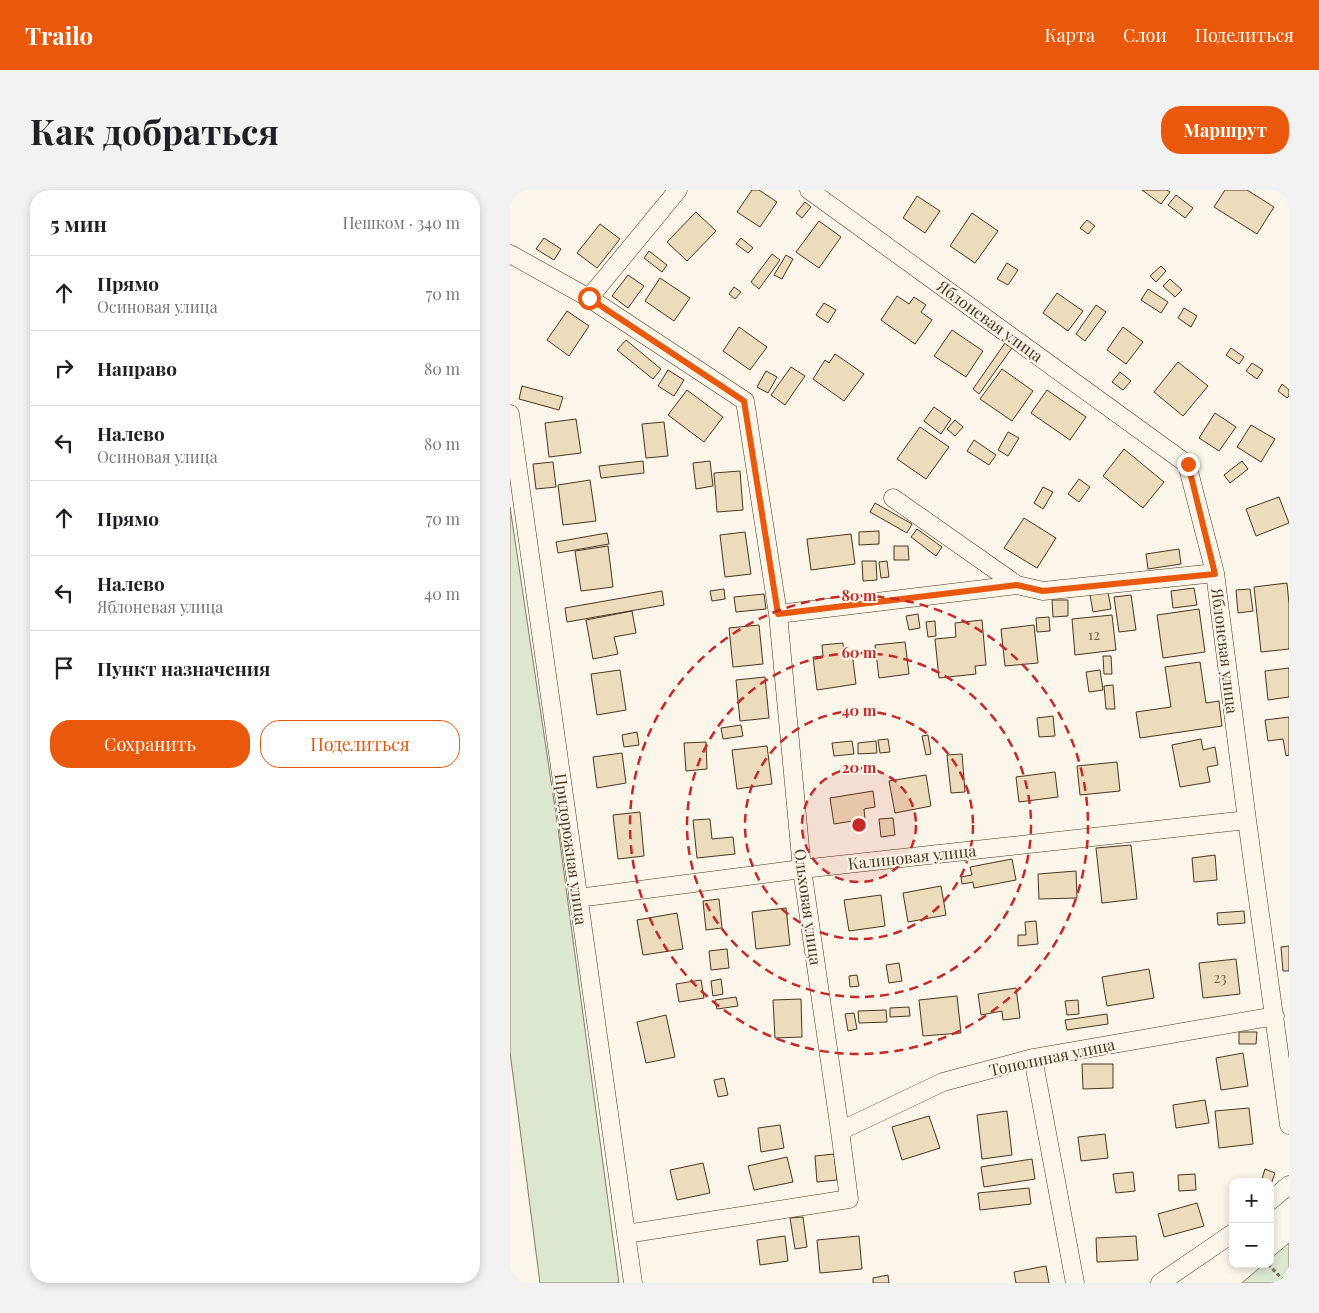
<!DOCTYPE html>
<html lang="ru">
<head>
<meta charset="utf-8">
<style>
  body { margin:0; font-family:"Playfair Display",serif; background:#f2f2f2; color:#202124 }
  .controls { position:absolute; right:15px; bottom:15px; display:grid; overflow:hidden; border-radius:10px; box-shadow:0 2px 8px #0003 }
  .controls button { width:45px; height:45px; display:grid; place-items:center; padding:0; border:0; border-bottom:1px solid #e0e0e0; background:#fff; color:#202124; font:25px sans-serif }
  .stop { position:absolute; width:15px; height:15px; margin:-11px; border:4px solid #ea580c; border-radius:50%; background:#fff }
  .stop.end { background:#ea580c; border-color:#fff; box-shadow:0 1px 5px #0008 }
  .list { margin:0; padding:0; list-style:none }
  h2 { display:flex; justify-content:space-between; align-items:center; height:65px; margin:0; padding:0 20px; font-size:21px }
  h2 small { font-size:16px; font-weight:400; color:#757577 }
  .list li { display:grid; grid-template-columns:32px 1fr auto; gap:15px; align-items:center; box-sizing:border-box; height:75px; padding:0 20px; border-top:1px solid #e0e0e0 }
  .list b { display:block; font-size:19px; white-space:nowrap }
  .list p { margin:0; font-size:16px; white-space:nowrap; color:#757577 }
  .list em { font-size:16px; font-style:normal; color:#757577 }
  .actions { display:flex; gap:10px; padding:15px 20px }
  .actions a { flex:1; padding:11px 0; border:1px solid #ea580c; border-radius:20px; text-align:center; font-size:18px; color:#ea580c }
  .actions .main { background:#ea580c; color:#fff }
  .icon { flex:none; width:28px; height:28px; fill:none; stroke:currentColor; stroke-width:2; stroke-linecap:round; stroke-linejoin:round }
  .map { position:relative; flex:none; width:779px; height:1093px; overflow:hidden; border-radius:20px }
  header { display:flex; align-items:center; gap:30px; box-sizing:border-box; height:70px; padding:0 25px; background:#ea580c; color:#fff }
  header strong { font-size:24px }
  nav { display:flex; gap:28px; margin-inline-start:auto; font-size:18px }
  .intro { display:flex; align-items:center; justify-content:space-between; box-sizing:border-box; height:120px; padding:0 30px }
  h1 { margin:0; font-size:35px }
  .button { padding:12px 22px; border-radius:20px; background:#ea580c; color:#fff; font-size:18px; font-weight:700 }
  main { display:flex; gap:30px; padding:0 30px }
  aside { flex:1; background:#fff; border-radius:20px; box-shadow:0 2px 8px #0003 }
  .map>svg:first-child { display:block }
</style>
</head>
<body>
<header>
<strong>Trailo</strong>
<nav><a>Карта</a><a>Слои</a><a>Поделиться</a></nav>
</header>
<div class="intro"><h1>Как добраться</h1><a class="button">Маршрут</a></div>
<main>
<aside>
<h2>5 мин<small>Пешком · 340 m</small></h2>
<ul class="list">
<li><svg class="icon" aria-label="ahead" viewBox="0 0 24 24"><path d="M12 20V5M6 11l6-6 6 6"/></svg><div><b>Прямо</b><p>Осиновая улица</p></div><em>70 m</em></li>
<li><svg class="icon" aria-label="right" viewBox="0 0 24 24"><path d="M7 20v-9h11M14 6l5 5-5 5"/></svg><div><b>Направо</b></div><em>80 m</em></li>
<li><svg class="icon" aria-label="left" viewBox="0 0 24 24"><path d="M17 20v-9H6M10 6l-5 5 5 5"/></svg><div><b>Налево</b><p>Осиновая улица</p></div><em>80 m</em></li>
<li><svg class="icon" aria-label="ahead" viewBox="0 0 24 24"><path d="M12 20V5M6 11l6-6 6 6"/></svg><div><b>Прямо</b></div><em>70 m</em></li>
<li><svg class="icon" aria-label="left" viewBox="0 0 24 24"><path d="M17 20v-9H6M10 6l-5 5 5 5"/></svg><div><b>Налево</b><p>Яблоневая улица</p></div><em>40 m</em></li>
<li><svg class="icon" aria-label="arrive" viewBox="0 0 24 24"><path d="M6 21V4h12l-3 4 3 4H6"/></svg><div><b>Пункт назначения</b></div></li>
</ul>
<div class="actions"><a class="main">Сохранить</a><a>Поделиться</a></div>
</aside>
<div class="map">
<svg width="779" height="1093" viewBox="0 0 779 1093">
  <rect width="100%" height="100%" fill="#fbf6e9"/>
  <!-- green -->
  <path fill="#dce7d0" stroke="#887966" d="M0,317l48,321 61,455h-79l-30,-231z
    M779,1053v40h-47l22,-19h6v-5z"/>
  <!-- building -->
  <path fill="#ecdcbc" stroke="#4a3520" d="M242,0h7l18,12 -17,25 -23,-15z
    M632,0h25l3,2 -9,12z
    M715,0h22l27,17 -17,27 -43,-27z
    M666,5l17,13 -8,10 -17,-13z
    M407,6l23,15 -15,22 -22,-15z
    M295,12l6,5 -9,11 -6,-5z
    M186,22l20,19 -29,30 -20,-19z
    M462,23l26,18 -23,32 -25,-17z
    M577,30l8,6 -7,8 -8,-6z
    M309,31l22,16 -22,31 -23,-16z
    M90,34l20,15 -23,29 -20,-15z
    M34,48l17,11 -7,11 -18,-11z
    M231,48l12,10 -5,5 -12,-9z
    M139,61l18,14 -5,7 -18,-14z
    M262,64l8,6 -21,29 -8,-7z
    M276,65l7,4 -11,20 -8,-4z
    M497,73l11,7 -10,15 -11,-6z
    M651,76l5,5 -10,11 -6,-6z
    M118,85l16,11 -16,22 -16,-12z
    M150,88l30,20 -16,23 -29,-20z
    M660,89l12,11 -7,7 -12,-11z
    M224,97l7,5 -6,7 -6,-5z
    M638,99l20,13 -7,11 -20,-13z
    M547,103l26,18 -15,20 -25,-18z
    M387,106l12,8 5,-7 12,8 -5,7 11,8 -17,24 -34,-24z
    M314,113l12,7 -8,13 -12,-8z
    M586,115l10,7 -21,29 -9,-7z
    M674,118l13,8 -6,11 -13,-9z
    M57,121l22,15 -20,30 -22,-16z
    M229,137l28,20 -17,23 -27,-19z
    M613,137l20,15 -17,22 -19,-14z
    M442,140l31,21 -17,26 -32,-21z
    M116,150l35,29 -8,10 -36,-29z
    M495,153l7,5 -33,46 -6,-5z
    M721,158l13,9 -5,7 -13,-9z
    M325,164l29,20 -20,27 -31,-22 12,-19 4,3z
    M668,172l30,24 -25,30 -29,-24z
    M742,173l11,7 -6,9 -11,-8z
    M281,177l14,9 -20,29 -14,-10z
    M492,179l31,22 -21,30 -32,-22z
    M158,180l16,10 -10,16 -16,-10z
    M256,181l11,6 -9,16 -11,-6z
    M610,182l11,9 -8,9 -11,-8z
    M772,194l7,6v6l-2,2 -9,-7z
    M12,196l41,11 -4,13 -40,-11z
    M177,200l36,27 -19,25 -36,-27z
    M537,200l39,27 -16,23 -39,-27z
    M424,217l17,12 -10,15 -17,-13z
    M705,223l21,14 -17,24 -20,-13z
    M66,229l5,34 -32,4 -4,-34z
    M445,230l8,7 -8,9 -8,-7z
    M154,232l4,34 -22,2 -4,-34z
    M741,235l24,14 -14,23 -24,-15z
    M410,237l29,20 -23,32 -29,-20z
    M498,242l11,6 -11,18 -10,-6z
    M464,250l22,15 -7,10 -22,-14z
    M614,259l40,33 -21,26 -40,-32z
    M133,271l1,12 -43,5 -2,-12z
    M200,271l3,25 -17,3 -3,-26z
    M732,271l6,8 -18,14 -6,-8z
    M43,272l3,25 -20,2 -3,-25z
    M230,281l3,39 -26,2 -3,-39z
    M569,289l11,8 -11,15 -11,-8z
    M80,290l6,41 -33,4 -5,-40z
    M533,297l10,5 -10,17 -9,-6z
    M769,307l10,26 -33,13 -10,-27z
    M365,313l37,21 -5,9 -37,-21z
    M514,328l32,20 -19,30 -33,-20z
    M407,339l25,18 -6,9 -25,-19z
    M369,341v13l-20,1v-13z
    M235,342l6,42 -26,3 -5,-42z
    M97,343l2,11 -51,9 -2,-11z
    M341,344l4,30 -44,6 -4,-31z
    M98,356l5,41 -32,4 -6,-40z
    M384,356h14l1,14h-15z
    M669,359l2,15 -33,5 -2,-15z
    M352,371h14l1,19 -14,1z
    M377,371l2,16 -8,1 -2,-16z
    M777,393l2,21v45l-28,3 -7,-65z
    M684,398l3,17 -24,3 -2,-17z
    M214,399l1,10 -13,2 -2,-10z
    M740,399l3,22 -15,2 -2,-23z
    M152,401l2,14 -97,17 -2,-14z
    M598,402l3,17 -18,3 -3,-17z
    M254,404l2,15 -30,3 -2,-15z
    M621,405l5,35 -17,2 -5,-35z
    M542,410h16v16l-15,1z
    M689,419l6,43 -42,6 -6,-43z
    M122,421l4,22 -22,4 4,17 -25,5 -7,-39z
    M408,424l2,14 -11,2 -3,-14z
    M602,425l4,35 -41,5 -3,-36z
    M539,427l1,14 -13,1 -1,-14z
    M472,430l4,45 -11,1 1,8 -37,4 -4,-39 21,-2 -1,-14z
    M425,431l1,15 -8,1 -2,-15z
    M249,435l4,39 -30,3 -4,-39z
    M524,435l4,38 -33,3 -4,-37z
    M395,452l4,32 -30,4 -4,-33z
    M333,453l1,11 8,-1 4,31 -39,6 -4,-33 10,-1 -1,-11z
    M593,466h8l1,18h-8z
    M690,472l6,41 13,-2 3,25 -82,12 -4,-26 35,-5 -6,-40z
    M779,478v29l-21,3 -3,-29z
    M110,480l6,40 -29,5 -6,-41z
    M590,480l3,20 -14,2 -3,-20z
    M255,487l4,41 -29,3 -4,-41z
    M603,495l2,24h-9l-2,-23z
    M543,526l2,20 -16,1 -2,-19z
    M779,527v38l-3,1 -3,-17 -15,2 -3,-21z
    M231,535l2,11 -20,3 -2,-11z
    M127,542l2,13 -15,2 -2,-12z
    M418,545l3,19 -5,1 -4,-19z
    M378,549l2,13 -10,1 -2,-13z
    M691,549l2,11 12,-3 3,18 -11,2 3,15 -30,5 -8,-42z
    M342,551l2,13 -20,2 -2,-13z
    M366,551l1,12 -19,1v-11z
    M196,552l1,27 -21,2 -2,-28z
    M257,556l5,38 -35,5 -5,-39z
    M112,563l4,30 -29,5 -4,-31z
    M452,564l3,38 -14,1 -4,-38z
    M607,572l3,29 -40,4 -3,-29z
    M545,582l3,25 -39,5 -3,-25z
    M416,585l5,31 -36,7 -6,-32z
    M363,601l2,16 -11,2 1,10 -31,5 -4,-26z
    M130,622l4,44 -26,3 -5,-44z
    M383,628l2,17 -14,2 -2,-18z
    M200,629l2,20 21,-2 2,17 -38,4 -4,-38z
    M621,655l6,54 -35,4 -6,-55z
    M705,665l2,25 -23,2 -2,-24z
    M502,669l4,21 -42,8 -1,-6 -11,2 -1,-7 11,-2 -2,-8z
    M566,681l1,27 -38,1 -1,-25z
    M431,696l5,29 -38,7 -5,-29z
    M371,705l4,31 -36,5 -5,-31z
    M209,709l3,29 -16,2 -3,-29z
    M276,718l4,37 -34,4 -4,-37z
    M734,721l1,12 -27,2 -1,-12z
    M167,723l6,36 -40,6 -6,-35z
    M526,731l2,23 -20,2v-11h8l-1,-13z
    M779,756v25h-6l-2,-24z
    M217,759l2,19 -18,2 -2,-19z
    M726,769l4,35 -37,4 -4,-35z
    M389,773l3,18 -13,2 -3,-18z
    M639,779l5,29 -47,8 -5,-29z
    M347,785l2,11 -9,1 -1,-11z
    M211,789l2,15 -10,2 -2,-15z
    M191,790l3,18 -25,4 -3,-18z
    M506,798l4,30 -17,2 -1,-9 -21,4 -3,-21z
    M447,806l4,37 -38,3 -4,-36z
    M226,807l2,9 -21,3 -2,-9z
    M291,809l1,38 -27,1 -2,-38z
    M568,810l1,14 -12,1 -2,-14z
    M399,817l1,9 -20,1v-9z
    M376,820l1,12 -28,1 -1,-12z
    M344,823l3,16 -9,2 -3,-17z
    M597,824l1,10 -41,6 -2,-10z
    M156,825l9,42 -29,6 -9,-41z
    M729,842h18l-1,12h-17z
    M733,863l5,33 -27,4 -5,-32z
    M572,874h31v24l-30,1z
    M214,888l4,17 -10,2 -4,-17z
    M695,910l4,23 -33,5 -3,-23z
    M739,918l4,36 -34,4 -4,-37z
    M497,921l5,44 -30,4 -5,-44z
    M419,926l11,32 -38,12 -10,-33z
    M270,935l4,23 -23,4 -3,-24z
    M595,944l3,24 -27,3 -3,-24z
    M324,964l3,26 -20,2 -2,-26z
    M277,967l6,25 -39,8 -6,-24z
    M522,969l3,20 -51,8 -3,-20z
    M193,973l7,30 -33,7 -7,-30z
    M755,979l10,4 -5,14v-5h-9z
    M623,982l2,19 -19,2 -3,-19z
    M685,984l1,16 -17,1 -1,-16z
    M519,998l2,16 -51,6 -2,-17z
    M687,1013l7,23 -40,11 -6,-23z
    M293,1027l4,30 -12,2 -5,-31z
    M275,1046l3,25 -28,4 -3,-25z
    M349,1046l3,33 -42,4 -3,-33z
    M626,1046l2,24 -41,2 -1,-24z
    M536,1076l3,17h-33l-2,-11z
    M378,1085l1,8h-16v-5z"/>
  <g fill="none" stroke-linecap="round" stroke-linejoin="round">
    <defs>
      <path id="street" d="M299,0l378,274 28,109 32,247 42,305
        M0,64l79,44 156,103 33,213 24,255 38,262 9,68 -223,35
        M79,108l89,-108
        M0,224l123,869
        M383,308l124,87 26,6 172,-18
        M268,424l239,-29
        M68,708l224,-29 445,-49
        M523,868l42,225
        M330,941l103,-49 90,-24 242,-42
        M760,1011l19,-16
        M650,1093l73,-50"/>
    </defs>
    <!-- street casing -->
    <use href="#street" stroke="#4a3520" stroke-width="19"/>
    <!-- path -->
    <path stroke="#7f6f5c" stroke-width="3" stroke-dasharray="4 2.5" stroke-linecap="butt" d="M758,1074l18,19"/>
    <!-- street -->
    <use href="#street" stroke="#fbf6e9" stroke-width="18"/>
  </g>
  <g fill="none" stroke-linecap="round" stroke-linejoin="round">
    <!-- route -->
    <path stroke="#ea580c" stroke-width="6" d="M79,108l155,103 34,213 239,-29 26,6 172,-17 -27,-110"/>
  </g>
  <!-- distance rings -->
  <circle cx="349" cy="635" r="57" fill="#c62828" fill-opacity=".12"/>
  <g fill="none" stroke="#c62828" stroke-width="2.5" stroke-dasharray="9 6">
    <circle cx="349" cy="635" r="57"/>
    <circle cx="349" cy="635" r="114"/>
    <circle cx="349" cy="635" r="172"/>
    <circle cx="349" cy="635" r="229"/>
  </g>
  <g text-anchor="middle" stroke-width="4" stroke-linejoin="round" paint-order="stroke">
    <!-- number labels -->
    <g font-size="14" fill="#725f47">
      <text x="584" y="450">12</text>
      <text x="710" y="793">23</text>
    </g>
    <!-- street labels -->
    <g font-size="16" fill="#4a3520" stroke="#fbf6e9">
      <text transform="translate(480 131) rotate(36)" y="6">Яблоневая улица</text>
      <text transform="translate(715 461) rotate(83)" y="6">Яблоневая улица</text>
      <text transform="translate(61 659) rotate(82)" y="6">Придорожная улица</text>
      <text transform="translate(402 667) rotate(-6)" y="6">Калиновая улица</text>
      <text transform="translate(298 717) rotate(82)" y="6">Ольховая улица</text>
      <text transform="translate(542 867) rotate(-12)" y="6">Тополиная улица</text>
    </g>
  </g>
  <circle cx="349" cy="635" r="8" fill="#c62828" stroke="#fbf6e9" stroke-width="2.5"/>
  <g font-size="15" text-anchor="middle" font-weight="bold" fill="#c62828" stroke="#fbf6e9" stroke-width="4" stroke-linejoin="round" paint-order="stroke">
    <text x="349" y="411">80 m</text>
    <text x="349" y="468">60 m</text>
    <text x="349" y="526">40 m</text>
    <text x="349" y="583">20 m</text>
  </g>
</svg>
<div class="controls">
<button>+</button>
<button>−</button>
</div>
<div class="stop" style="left:79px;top:108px"></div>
<div class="stop end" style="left:678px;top:274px"></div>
</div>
</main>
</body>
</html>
